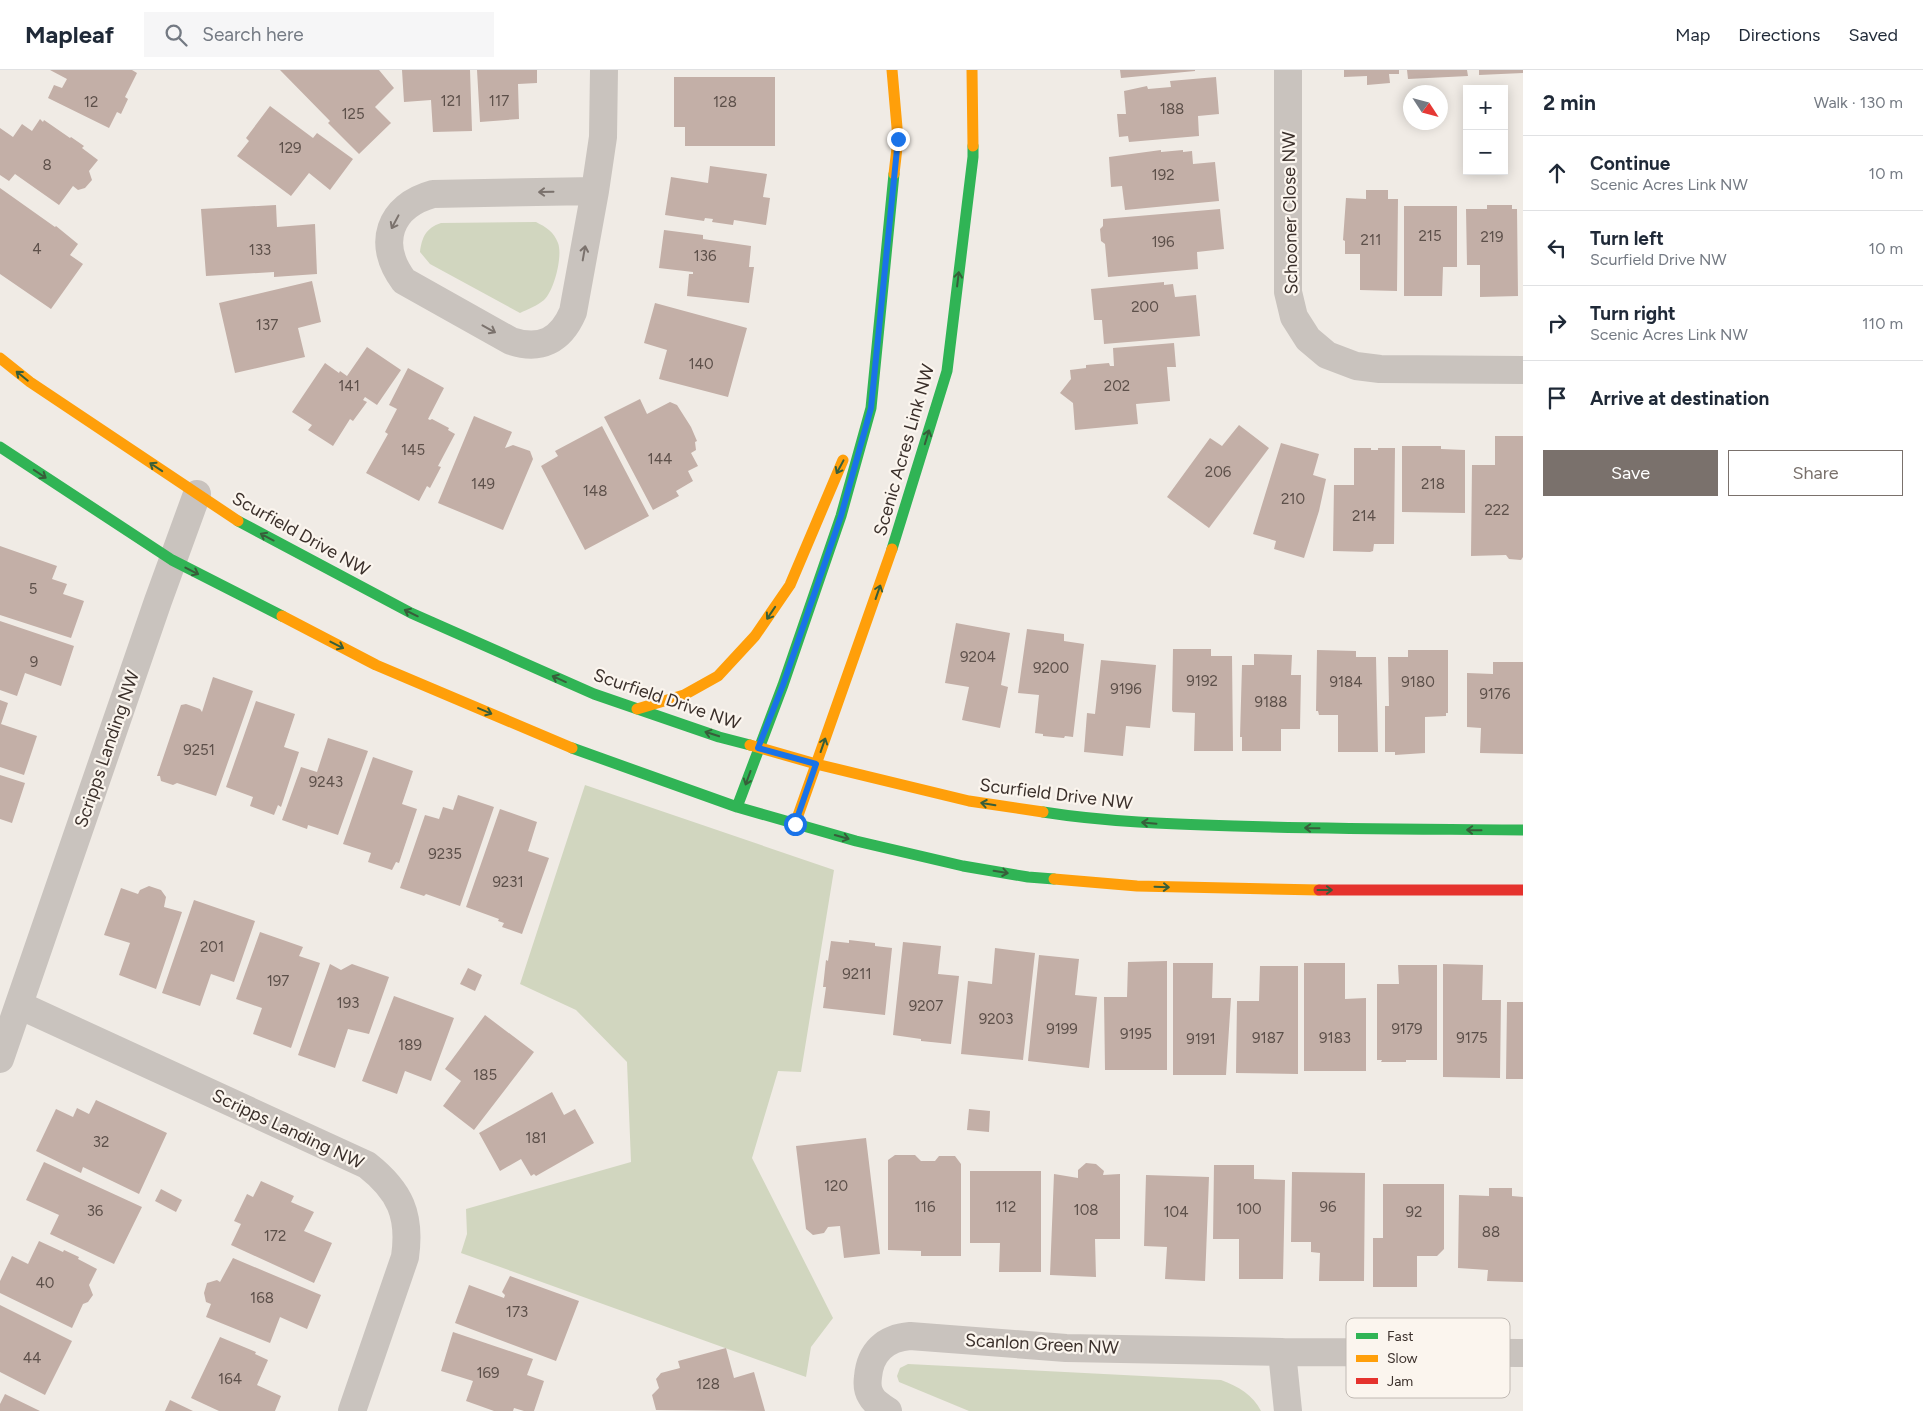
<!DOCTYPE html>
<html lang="en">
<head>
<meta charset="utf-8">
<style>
  body { margin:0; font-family:Figtree,sans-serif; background:#f6f6f7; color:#1f2937 }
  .controls { position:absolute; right:15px; top:15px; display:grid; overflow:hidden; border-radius:0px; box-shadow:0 2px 12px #0003 }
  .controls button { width:45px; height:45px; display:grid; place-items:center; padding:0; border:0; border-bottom:1px solid #e0e1e3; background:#fff; color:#1f2937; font:25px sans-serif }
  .compass { position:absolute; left:1403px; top:15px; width:45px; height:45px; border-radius:50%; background:#fff; box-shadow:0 2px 12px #0003; rotate:126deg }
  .stop { position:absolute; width:15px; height:15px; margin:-11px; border:4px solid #1a73e8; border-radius:50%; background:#fff }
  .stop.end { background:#1a73e8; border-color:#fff; box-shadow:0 1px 5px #0008 }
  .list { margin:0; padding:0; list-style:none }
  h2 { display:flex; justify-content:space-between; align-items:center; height:65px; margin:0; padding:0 20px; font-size:21px }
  h2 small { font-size:16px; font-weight:400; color:#747a83 }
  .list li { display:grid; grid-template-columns:32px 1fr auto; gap:15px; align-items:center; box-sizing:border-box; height:75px; padding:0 20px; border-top:1px solid #e0e1e3 }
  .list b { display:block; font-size:19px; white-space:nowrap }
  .list p { margin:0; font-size:16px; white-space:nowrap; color:#747a83 }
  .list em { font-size:16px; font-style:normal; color:#747a83 }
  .actions { display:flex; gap:10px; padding:15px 20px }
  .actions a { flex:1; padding:11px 0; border:1px solid #7a716c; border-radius:0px; text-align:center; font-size:18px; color:#7a716c }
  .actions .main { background:#7a716c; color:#fff }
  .icon { flex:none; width:28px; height:28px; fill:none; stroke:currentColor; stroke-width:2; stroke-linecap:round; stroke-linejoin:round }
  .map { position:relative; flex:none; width:1523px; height:1341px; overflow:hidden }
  header { display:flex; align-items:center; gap:30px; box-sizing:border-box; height:70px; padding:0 25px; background:#fff; border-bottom:1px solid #e0e1e3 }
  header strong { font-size:24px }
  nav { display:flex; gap:28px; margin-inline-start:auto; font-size:18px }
  .search { width:350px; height:45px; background:#f6f6f7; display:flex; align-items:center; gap:12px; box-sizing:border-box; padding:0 18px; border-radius:0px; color:#747a83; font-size:19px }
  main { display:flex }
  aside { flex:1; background:#fff }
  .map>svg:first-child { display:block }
</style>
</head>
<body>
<header>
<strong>Mapleaf</strong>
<div class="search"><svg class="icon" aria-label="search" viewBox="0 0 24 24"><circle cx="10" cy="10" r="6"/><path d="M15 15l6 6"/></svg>Search here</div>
<nav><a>Map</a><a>Directions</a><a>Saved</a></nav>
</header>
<main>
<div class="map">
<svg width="1523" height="1341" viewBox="0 0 1523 1341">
  <rect width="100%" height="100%" fill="#f0ebe5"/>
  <!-- green -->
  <path fill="#d1d6bf" d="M536,152c10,5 18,10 22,21 5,13 -4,48 -14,57 -7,6 -16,9 -24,13l-90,-49 -10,-12c2,-15 6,-24 21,-29z
    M585,715l249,85 -33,202 -23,-1 -26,87 81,160 -22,29 -5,30 -345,-124 6,-19 -1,-25 165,-47 -4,-100 -51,-52 -56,-26z
    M908,1294l313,16c17,6 32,15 40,31h-292l-70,-29 -2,-6 3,-8z"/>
  <!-- building -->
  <path fill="#c3afa7" d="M50,0h82l5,3 -12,24 3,2 -7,15 -4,-2 -8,16 -61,-30 6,-13 8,3 5,-9z
    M280,0h99l15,18 -19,19 16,16 -32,31 -31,-31 2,-2z
    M402,0h68l2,61 -39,1 -2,-32 -27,2z
    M477,0h60v13l-19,1 1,35 -39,3z
    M1120,0h75v1l-74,7z
    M1344,0h55v4h-10l1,9 -23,2v-9l-23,1z
    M1407,0h60l1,6 -60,3z
    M1479,0h44v3l-44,2z
    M674,7h101v69h-90v-19h-11z
    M1216,7l3,37 -21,2 1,20 -70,6 -1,-6 -9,1 -2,-23h9l-2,-23 23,-5 1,3 23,-2 -1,-6z
    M270,36l43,32 4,-5 36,26 -23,31 -21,-17 -18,23 -54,-40 12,-15 -3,-3z
    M40,49l3,3 1,-2 26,18 1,-1 13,9 -2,2 16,12 -9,11 3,9 -7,8 -7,2 -5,-4 -14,19 -44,-31 -6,7 -9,-6v-47l13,9 9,-13 10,7z
    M1161,80v2l22,-2v2l9,-1 1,13 22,-2 4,39 -94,9 -3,-24 -11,1 -2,-30z
    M710,96l57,8 -4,23 7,1 -4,27 -32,-5 -1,5 -21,-3 1,-3 -8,-1 -1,3 -39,-6 6,-38 37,6z
    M0,118l55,39 1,-1 22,18 -8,11 13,9 -32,45 -51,-35z
    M1366,120h22v9h10l-1,92 -37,-1v-36h-15v-13l-2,-1 3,-42 20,1z
    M276,135l1,22 38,-3 2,50 -43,3v-5l-68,4 -5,-67z
    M1487,135h25v4h5l1,87 -38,1v-32h-13l-1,-56h21z
    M1404,136h53v61h-14l-1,29h-38z
    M1220,139l4,40 -27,3 1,17 -90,8 -3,-33 -4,-3 -1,-12 3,-3v-7z
    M664,160l39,5v4l48,7 -2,21h5l-5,36 -62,-7 2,-22h4v-2l-34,-4z
    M312,211l9,41 -23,6 7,29 -70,16 -16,-70z
    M1164,212v3l9,-1 2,13 21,-2 4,41 -96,8 -2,-24h-8l-3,-31z
    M655,233l92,25 -19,69 -69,-18 8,-29 -23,-7z
    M1174,273l2,24h-9l3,34 -34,3 2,20 -63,6 -2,-27 -13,-10 11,-14 -1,-9 16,-2v-3l23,-2 1,3h4l-1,-18z
    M367,277l34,23 -24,35 -12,-8 -2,3 4,2 -14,19 -3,-2 -17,27 -25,-16 4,-5 -20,-13 33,-49 14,10 1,-2 7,5z
    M408,298l36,20 -16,31 2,1 2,-1 17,9 -1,2 7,4 -17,32 3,1 -11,21 -3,-2 -8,15 -53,-28 22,-39 -3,-2 12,-23 -8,-4z
    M640,329l7,15 23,-12 7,3 14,22 6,14 -2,1 1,8 -5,3 7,13 -10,5 5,10 -17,10 3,5 -26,14 -49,-93z
    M474,346l38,16 -7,16 8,-3 17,6 3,8 -30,71 -65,-27z
    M1239,355l30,23 -60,80 -42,-31 43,-59 12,8z
    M602,356l47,90 -64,34 -44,-84 17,-10 -3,-5z
    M1495,366h28v121l-2,3 -12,-1 -3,-4 -35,1 1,-91h23z
    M1281,373l38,11 -6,21 13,4 -7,32 -15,47 -30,-9 2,-8 -23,-7z
    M1402,376h39v3l24,1v63l-63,-1z
    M1354,378h17v2h7v-2h17l-1,96h-20l-1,7 -3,1 -37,-1 1,-66h20z
    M0,476l57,20 -5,13 15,5 -4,10 21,7 -13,37 -71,-23z
    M0,551l74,25 -13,40 -36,-13 -8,23 -17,-6z
    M956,553l54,10 -9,52 7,2 -8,41 -38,-8 7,-33 -24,-4z
    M1027,559l37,5v7l20,3 -11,93 -8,-1 -1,2 -21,-2v-2l-8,-1 4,-38 -21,-2z
    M1173,579h38v7h21l1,95h-39l1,-38 -22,-1 -1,-2z
    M1317,580l39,1v6h20l2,95h-40v-37h-19l-1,-4h-2z
    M1408,580h40v63h-2v3l-21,1v36l-30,2v-3h-10v-46h4l-1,-49h20z
    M1254,584l38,1 -1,20h10l-1,54h-19v22h-39v-14h-2l2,-72h12z
    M1101,590l55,5 -6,63 -24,-2 -3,30 -39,-4 3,-39 8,1z
    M1493,592h30v92l-43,-1 1,-25 -14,-1v-54l26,1z
    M213,607l40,14 -37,105 -39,-13 -4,2 -12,-4 -1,-5h-3l24,-71 5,-1 14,5 2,3z
    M0,630l8,3 -7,21 36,12 -13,39 -24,-8z
    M256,631l39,13 -11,33 15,5 -18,55 -3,-2 -4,10 -24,-9 3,-9 -27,-10z
    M328,668l40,13 -30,84 -30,-10 -1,4 -25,-9 19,-53 16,5z
    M373,687l40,14 -11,33 15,5 -18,54 -3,-1 -4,8 -24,-8 3,-9 -28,-9z
    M0,705l25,8 -13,40 -12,-4z
    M458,725l36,12 -34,99 -34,-12 -2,2 -24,-8 25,-73 14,4 4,-12 10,3z
    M500,739l37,13 -9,29 21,7 -27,76 -20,-7 2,-4 -6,-2 1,-2 -33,-12z
    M149,816l12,4 5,7 -2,10 18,5 -26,77 -37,-14 11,-32 -26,-8 17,-47 17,6 2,-4z
    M194,830l61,21 -21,61 -23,-8 -11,32 -38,-13z
    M260,862l43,15 -4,9 21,7 -29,85 -38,-14 9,-26 -26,-9z
    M849,870l26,3v3l17,2 -7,67 -62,-7 3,-21h-3l3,-27 2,1 3,-20 18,2z
    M903,872l38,4 -3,28 21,2 -8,68 -30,-3v-2l-28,-4z
    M995,878l40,5 -12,107 -62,-6 7,-73 24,3z
    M1039,885l40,4 -4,36 22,2 -8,71 -61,-7z
    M1167,891v109h-62l-1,-73h23l1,-35z
    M1173,893h40l-1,35h19l-5,77h-53z
    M1304,893h41v36l21,-1v73h-62z
    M330,894l11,6 11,-6 37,13 -20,57 -21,-5 -13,39 -37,-13z
    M1443,894l40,1 -1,35h19l-1,78 -57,-1z
    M1398,895h39v95h-31v2h-25l1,-2h-5v-76h22z
    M1260,896h38v108l-62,-1 1,-72h22z
    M468,898l14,7 -7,16 -15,-7z
    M394,926l60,22 -23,63 -26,-10 -8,23 -35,-13z
    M1507,932h16v77h-17z
    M485,945l49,37 -60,78 -31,-24 18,-25 -16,-12z
    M552,1022l12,23 11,-6 19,34 -58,33 -2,-2 -3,2 -10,-17 -21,12 -21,-38z
    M96,1030l71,33 -28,61 -56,-27 -2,6 -45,-22 20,-42 17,8 4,-9 12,6z
    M969,1039l21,2 -1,21 -22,-2z
    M866,1068l14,116 -36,4 -4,-32 -12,1 -4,6 -11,2 -7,-6 -10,-83z
    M895,1085h20l6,6h14l4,-5h16l6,8v92h-40v-5l-33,-1v-90z
    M44,1092l98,45 -28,57 -64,-30 9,-19 -33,-15z
    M1086,1093l10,1 8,7 -1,4 17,-1v65h-25l1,38 -46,-2 4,-101 24,4v-8z
    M1214,1095h40v14l31,1 -2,99h-44v-40h-26z
    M970,1101h71v101h-42l1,-29h-30z
    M1292,1102l73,1 -1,108h-45l1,-28 -9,-1v-10h-20z
    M1146,1105l63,2 -4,104 -40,-2 2,-32 -23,-1z
    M261,1111l33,15 -3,6 23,10 -10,19 28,12 -18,40 -83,-38 10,-21 -7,-3 13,-27 6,3z
    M1383,1114h61v65l-7,7h-20v31h-44v-49h10z
    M1489,1118h23v8l11,1v85l-36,-1 1,-11 -30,-2 1,-73 30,1z
    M161,1119l21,11 -6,12 -21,-11z
    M39,1171l24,11 1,-2 15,7 -1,2 19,10 -8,16 4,10 -5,7 -5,2 -11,24 -72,-35v-12l12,-25 16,8z
    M233,1188l88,37 -14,34 -27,-12 -10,26 -64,-26 5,-13 -5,-2 -2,-9 3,-10 10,-3 3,2z
    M510,1206l69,25 -23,60 -101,-38 14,-38 35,13 1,-3 -3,-3z
    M0,1235l72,36 -27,54 -45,-23z
    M453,1262l80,27 -6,16 17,6 -10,30h-10l-10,-3 -1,3h-19l-28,-10 7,-20 -32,-10z
    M220,1267l36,15 -1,2 13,6 -11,25 24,11 -6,15h-56l-28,-13z
    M726,1278l8,30 20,-6 11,39 -109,-1 -4,-15 7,-7 -3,-9 5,-6 19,-5 -2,-7z
    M5,1324l35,17h-40v-7z
    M170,1330l23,11h-28z"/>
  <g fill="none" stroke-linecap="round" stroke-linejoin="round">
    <!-- street -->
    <path stroke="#c9c3be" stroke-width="28" d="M1288,0v222l6,25 14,22 19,16 29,11 24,3 143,1
      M595,121l-162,3c-44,12 -57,50 -29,87l107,60c30,10 50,-1 62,-29l22,-121 8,-54 1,-67
      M19,935l348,160c33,26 44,50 38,92l-53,154
      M0,989l158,-458 39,-107
      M888,1341c-6,-4 -14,-9 -17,-15 -4,-6 -4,-12 -3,-19 2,-25 17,-39 42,-41l156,12 216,4
      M1288,1341l-6,-59 241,1"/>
    <!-- fast -->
    <path stroke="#30b455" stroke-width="11" d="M0,377l172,113 110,56
      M238,451l173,92 183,81 125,43 31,8
      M892,479l55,-178 26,-214v-11
      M572,678l165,59 119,34 107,25 65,11 26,2
      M737,737l46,-122 58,-169 30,-108 23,-234
      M1043,742c63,10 128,12 192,14 96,3 192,3 288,4"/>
    <!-- slow -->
    <path stroke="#ff9f0a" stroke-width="11" d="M892,0l6,69 -4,35
      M972,0l1,76
      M0,288l30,24 208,139
      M282,546l94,49 196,83
      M637,639l47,-14 34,-19 37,-40 35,-51 53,-125
      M750,675l66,19 153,37 74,11
      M795,754l97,-275
      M1054,809l83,7 182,4"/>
    <!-- jam -->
    <path stroke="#e5322d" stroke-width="11" d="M1319,820h204"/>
  </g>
  <!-- one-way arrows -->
  <defs><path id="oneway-shaft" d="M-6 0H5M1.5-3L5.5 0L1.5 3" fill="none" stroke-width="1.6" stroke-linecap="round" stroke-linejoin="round" transform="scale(1.25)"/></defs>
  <g stroke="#7b726d">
    <use href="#oneway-shaft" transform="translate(546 122) rotate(179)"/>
    <use href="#oneway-shaft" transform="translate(395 152) rotate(118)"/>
    <use href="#oneway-shaft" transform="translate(584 183) rotate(-80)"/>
    <use href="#oneway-shaft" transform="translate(489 259) rotate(29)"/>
  </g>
  <g stroke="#375e3a">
    <use href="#oneway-shaft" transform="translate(958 209) rotate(-83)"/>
    <use href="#oneway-shaft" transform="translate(22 306) rotate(-141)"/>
    <use href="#oneway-shaft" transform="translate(927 367) rotate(-73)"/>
    <use href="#oneway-shaft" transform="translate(156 397) rotate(-146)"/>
    <use href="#oneway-shaft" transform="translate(840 397) rotate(118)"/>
    <use href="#oneway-shaft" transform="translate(40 404) rotate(34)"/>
    <use href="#oneway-shaft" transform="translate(267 467) rotate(-152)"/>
    <use href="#oneway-shaft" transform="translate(192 501) rotate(27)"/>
    <use href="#oneway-shaft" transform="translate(878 522) rotate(-71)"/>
    <use href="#oneway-shaft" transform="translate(411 543) rotate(-154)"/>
    <use href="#oneway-shaft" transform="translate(771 543) rotate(124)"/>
    <use href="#oneway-shaft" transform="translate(337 575) rotate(27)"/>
    <use href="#oneway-shaft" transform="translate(559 609) rotate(-156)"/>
    <use href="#oneway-shaft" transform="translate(485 641) rotate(23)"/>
    <use href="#oneway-shaft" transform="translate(712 664) rotate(-162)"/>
    <use href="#oneway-shaft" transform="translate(823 675) rotate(-71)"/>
    <use href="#oneway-shaft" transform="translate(748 708) rotate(110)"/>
    <use href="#oneway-shaft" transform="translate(988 734) rotate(-171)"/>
    <use href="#oneway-shaft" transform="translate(1149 753) rotate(-175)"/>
    <use href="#oneway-shaft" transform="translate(1312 758) rotate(-179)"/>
    <use href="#oneway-shaft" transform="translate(1474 760) rotate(-179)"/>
    <use href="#oneway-shaft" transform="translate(842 767) rotate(16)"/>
    <use href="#oneway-shaft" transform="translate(1001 802) rotate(9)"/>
    <use href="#oneway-shaft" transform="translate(1162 817) rotate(2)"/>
    <use href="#oneway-shaft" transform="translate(1325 820)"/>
  </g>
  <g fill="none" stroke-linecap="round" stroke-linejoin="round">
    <!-- route -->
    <path stroke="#1a73e8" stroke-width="6" d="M795,754l21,-60 -58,-16 25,-63 58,-169 30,-108 27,-269"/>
  </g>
  <g text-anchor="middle" stroke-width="4.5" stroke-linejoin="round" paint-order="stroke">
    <!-- number labels -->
    <g font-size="15" fill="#5d504a">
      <text x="451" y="36">121</text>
      <text x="499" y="36">117</text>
      <text x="91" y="37">12</text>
      <text x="725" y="37">128</text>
      <text x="1172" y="44">188</text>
      <text x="353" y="49">125</text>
      <text x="290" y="83">129</text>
      <text x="47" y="100">8</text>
      <text x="1163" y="110">192</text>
      <text x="1430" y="171">215</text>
      <text x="1492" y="172">219</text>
      <text x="1371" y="175">211</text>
      <text x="1163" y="177">196</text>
      <text x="37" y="184">4</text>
      <text x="260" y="185">133</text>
      <text x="705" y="191">136</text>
      <text x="1145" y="242">200</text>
      <text x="267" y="260">137</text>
      <text x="701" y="299">140</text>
      <text x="349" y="321">141</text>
      <text x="1117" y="321">202</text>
      <text x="413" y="385">145</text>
      <text x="660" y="394">144</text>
      <text x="1218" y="407">206</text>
      <text x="483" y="419">149</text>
      <text x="1433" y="419">218</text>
      <text x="595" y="426">148</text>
      <text x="1293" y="434">210</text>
      <text x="1497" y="445">222</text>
      <text x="1364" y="451">214</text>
      <text x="33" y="524">5</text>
      <text x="978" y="592">9204</text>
      <text x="34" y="597">9</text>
      <text x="1051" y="603">9200</text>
      <text x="1202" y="616">9192</text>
      <text x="1346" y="617">9184</text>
      <text x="1418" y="617">9180</text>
      <text x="1126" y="624">9196</text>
      <text x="1495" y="629">9176</text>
      <text x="1271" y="637">9188</text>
      <text x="199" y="685">9251</text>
      <text x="326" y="717">9243</text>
      <text x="445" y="789">9235</text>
      <text x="508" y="817">9231</text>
      <text x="212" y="882">201</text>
      <text x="857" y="909">9211</text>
      <text x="278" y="916">197</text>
      <text x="348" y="938">193</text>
      <text x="926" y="941">9207</text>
      <text x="996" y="954">9203</text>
      <text x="1062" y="964">9199</text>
      <text x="1407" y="964">9179</text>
      <text x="1136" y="969">9195</text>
      <text x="1268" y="973">9187</text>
      <text x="1335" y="973">9183</text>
      <text x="1472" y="973">9175</text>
      <text x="1201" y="974">9191</text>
      <text x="410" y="980">189</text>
      <text x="485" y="1010">185</text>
      <text x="536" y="1073">181</text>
      <text x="101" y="1077">32</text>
      <text x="836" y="1121">120</text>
      <text x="925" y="1142">116</text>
      <text x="1006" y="1142">112</text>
      <text x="1328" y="1142">96</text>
      <text x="1249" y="1144">100</text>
      <text x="1086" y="1145">108</text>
      <text x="95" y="1146">36</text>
      <text x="1176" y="1147">104</text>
      <text x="1414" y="1147">92</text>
      <text x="1491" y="1167">88</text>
      <text x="275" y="1171">172</text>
      <text x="45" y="1218">40</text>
      <text x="262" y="1233">168</text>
      <text x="517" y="1247">173</text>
      <text x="32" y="1293">44</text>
      <text x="488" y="1308">169</text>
      <text x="230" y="1314">164</text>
      <text x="708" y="1319">128</text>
    </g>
    <!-- street labels -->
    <g font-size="18" fill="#3b302b" stroke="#fbf5ee">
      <text transform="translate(1290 143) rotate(-91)" y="6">Schooner Close NW</text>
      <text transform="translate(904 380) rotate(-74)" y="6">Scenic Acres Link NW</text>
      <text transform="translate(301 464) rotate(29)" y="6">Scurfield Drive NW</text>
      <text transform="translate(667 629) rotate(19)" y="6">Scurfield Drive NW</text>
      <text transform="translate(107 679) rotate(-71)" y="6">Scripps Landing NW</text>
      <text transform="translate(1056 724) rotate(7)" y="6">Scurfield Drive NW</text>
      <text transform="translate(288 1059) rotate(25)" y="6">Scripps Landing NW</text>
      <text transform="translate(1042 1274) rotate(3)" y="6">Scanlon Green NW</text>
    </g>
  </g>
  <!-- legend -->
  <rect x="1346" y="1248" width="164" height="80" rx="8" fill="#fbf5ee" stroke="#c1bab4" stroke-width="1"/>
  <rect x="1356" y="1263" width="22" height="6" fill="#30b455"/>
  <rect x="1356" y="1285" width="22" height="7" fill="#ff9f0a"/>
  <rect x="1356" y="1308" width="22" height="6" fill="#e5322d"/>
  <g font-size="14" fill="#3b302b">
    <text x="1387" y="1271">Fast</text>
    <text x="1387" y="1293">Slow</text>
    <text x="1387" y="1316">Jam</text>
  </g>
</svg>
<div class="controls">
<button>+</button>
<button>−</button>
</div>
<svg class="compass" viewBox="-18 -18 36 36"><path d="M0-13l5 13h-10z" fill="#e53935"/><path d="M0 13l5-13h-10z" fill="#747a83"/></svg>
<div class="stop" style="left:795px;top:754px"></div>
<div class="stop end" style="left:898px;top:69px"></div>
</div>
<aside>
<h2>2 min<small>Walk · 130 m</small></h2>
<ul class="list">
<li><svg class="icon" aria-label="ahead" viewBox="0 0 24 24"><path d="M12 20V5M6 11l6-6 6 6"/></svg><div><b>Continue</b><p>Scenic Acres Link NW</p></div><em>10 m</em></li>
<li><svg class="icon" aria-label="left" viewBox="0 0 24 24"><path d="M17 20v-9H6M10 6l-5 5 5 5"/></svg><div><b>Turn left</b><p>Scurfield Drive NW</p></div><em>10 m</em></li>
<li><svg class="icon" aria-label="right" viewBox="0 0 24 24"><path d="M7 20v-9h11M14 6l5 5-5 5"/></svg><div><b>Turn right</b><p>Scenic Acres Link NW</p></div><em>110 m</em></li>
<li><svg class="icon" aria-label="arrive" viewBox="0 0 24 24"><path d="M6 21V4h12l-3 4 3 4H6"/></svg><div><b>Arrive at destination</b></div></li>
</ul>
<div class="actions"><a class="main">Save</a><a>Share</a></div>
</aside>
</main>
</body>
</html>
